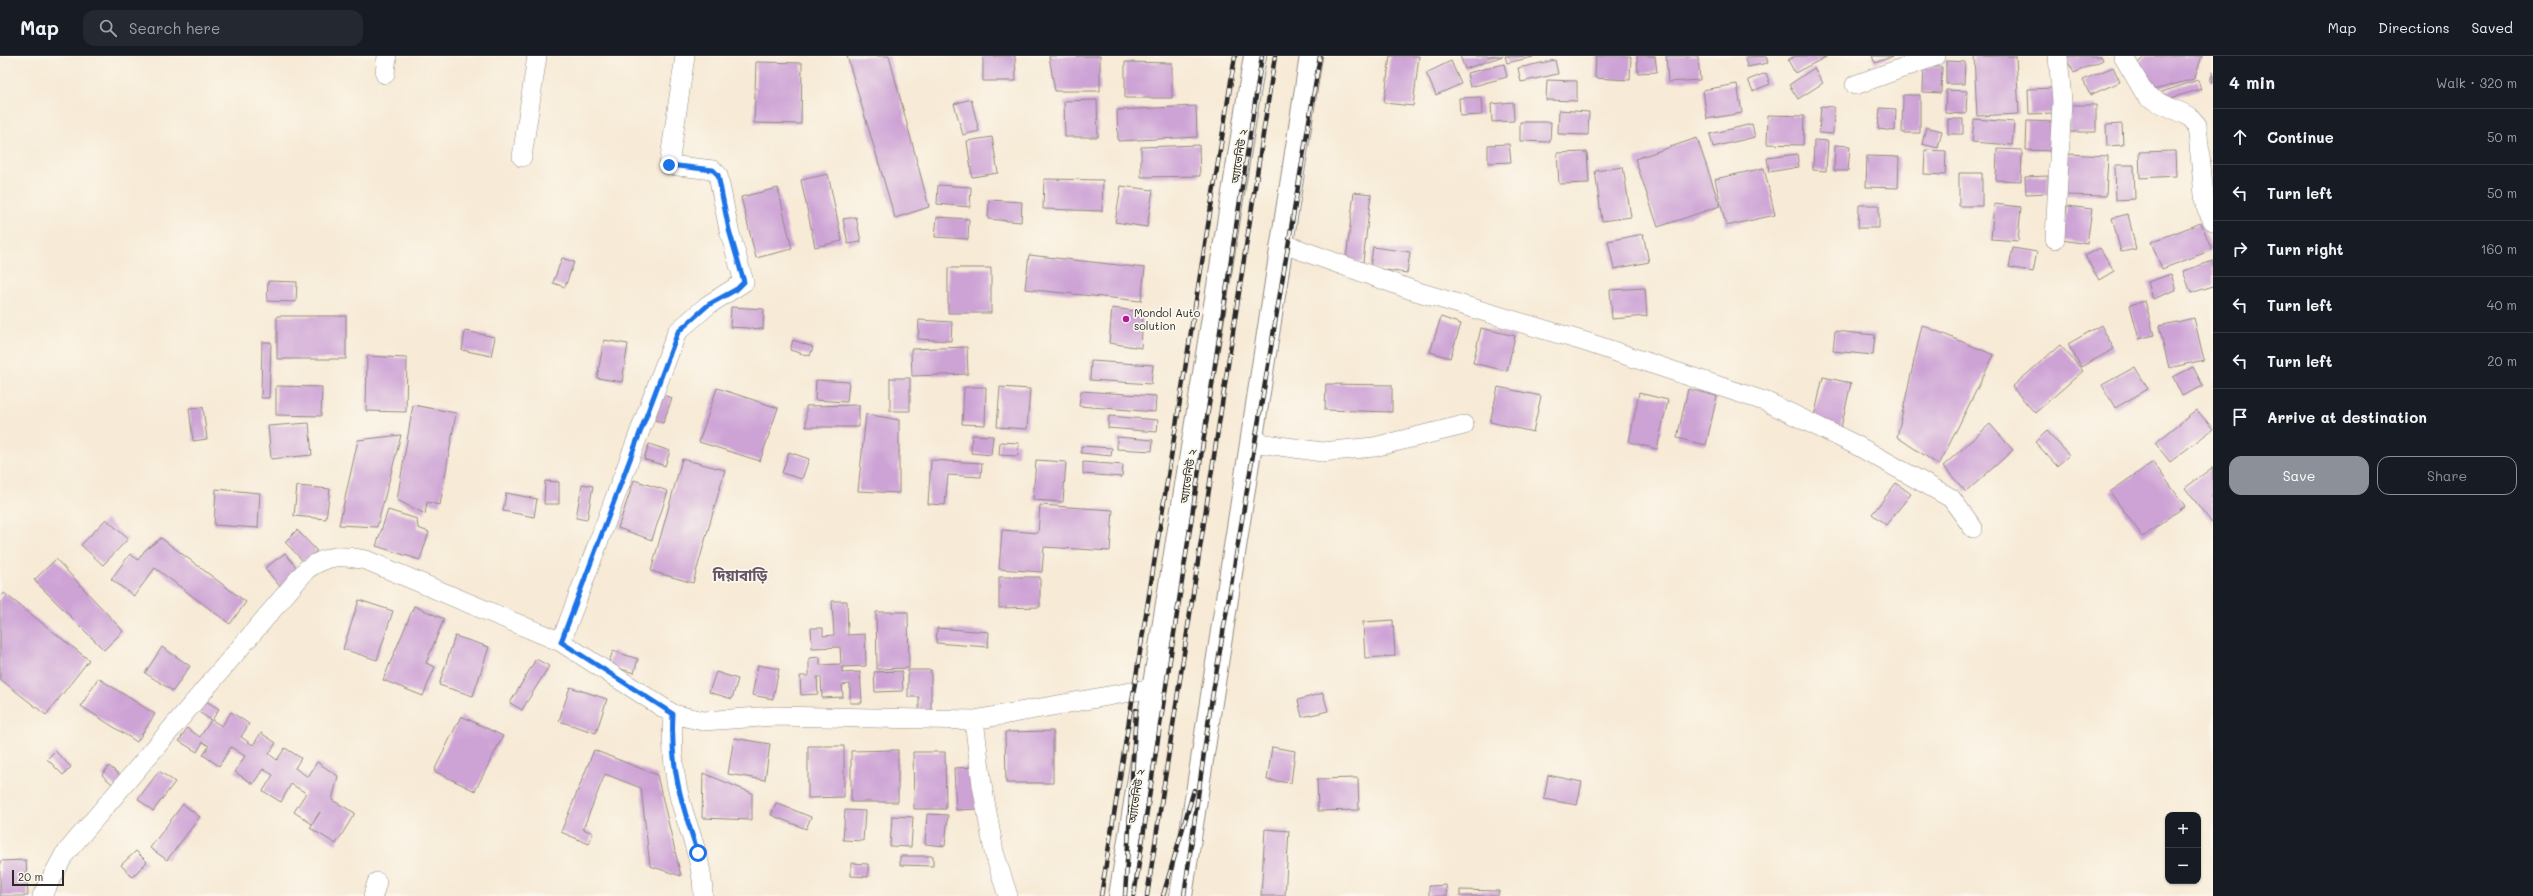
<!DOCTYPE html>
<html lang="en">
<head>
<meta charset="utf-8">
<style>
  body { margin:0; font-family:Mali,"Noto Sans Bengali",sans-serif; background:#242831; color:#f1f3f6 }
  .controls { position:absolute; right:12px; bottom:12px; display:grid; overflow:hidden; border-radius:8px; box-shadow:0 1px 3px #0004 }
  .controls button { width:36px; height:36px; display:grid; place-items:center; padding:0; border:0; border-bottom:1px solid #363941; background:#171b24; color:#f1f3f6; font:20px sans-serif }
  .scale { position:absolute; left:12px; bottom:10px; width:52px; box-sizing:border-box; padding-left:4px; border:2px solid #2b2b2b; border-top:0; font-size:11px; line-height:14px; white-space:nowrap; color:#2b2b2b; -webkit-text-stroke:3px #fbf7ec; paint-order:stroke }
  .stop { position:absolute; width:12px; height:12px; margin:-9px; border:3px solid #1a73e8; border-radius:50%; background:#fff }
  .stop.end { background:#1a73e8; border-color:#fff; box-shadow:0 1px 4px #0008 }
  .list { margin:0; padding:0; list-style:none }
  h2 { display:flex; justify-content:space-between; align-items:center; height:52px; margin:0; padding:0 16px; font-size:17px }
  h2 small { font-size:13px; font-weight:400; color:#9ea1a6 }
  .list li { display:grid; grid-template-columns:26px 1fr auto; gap:12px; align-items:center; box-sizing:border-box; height:56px; padding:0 16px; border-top:1px solid #363941 }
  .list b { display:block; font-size:15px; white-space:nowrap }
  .list em { font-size:13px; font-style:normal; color:#9ea1a6 }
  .actions { display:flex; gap:8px; padding:12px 16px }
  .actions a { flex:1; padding:9px 0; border:1px solid #8c9099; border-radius:12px; text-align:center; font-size:14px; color:#8c9099 }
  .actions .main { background:#8c9099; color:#fff }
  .icon { flex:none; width:22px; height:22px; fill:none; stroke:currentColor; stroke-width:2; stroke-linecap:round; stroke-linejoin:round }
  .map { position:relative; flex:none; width:2213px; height:840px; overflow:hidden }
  header { display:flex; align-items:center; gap:24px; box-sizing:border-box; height:56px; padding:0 20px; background:#171b24; border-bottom:1px solid #363941 }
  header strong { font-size:19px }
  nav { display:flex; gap:22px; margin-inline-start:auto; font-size:14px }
  .search { width:280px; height:36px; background:#242831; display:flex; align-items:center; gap:10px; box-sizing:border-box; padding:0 14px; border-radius:12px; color:#9ea1a6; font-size:15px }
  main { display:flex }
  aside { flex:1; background:#171b24 }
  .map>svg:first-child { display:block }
</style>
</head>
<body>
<header>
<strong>Map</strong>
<div class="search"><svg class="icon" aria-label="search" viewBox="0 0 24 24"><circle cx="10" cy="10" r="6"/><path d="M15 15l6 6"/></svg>Search here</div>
<nav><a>Map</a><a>Directions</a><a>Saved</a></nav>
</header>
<main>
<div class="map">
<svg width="2213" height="840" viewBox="0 0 2213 840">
  <rect width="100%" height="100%" fill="#fbf7ec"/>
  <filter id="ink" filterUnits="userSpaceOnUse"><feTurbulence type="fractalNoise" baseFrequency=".025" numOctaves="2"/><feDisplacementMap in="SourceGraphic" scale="8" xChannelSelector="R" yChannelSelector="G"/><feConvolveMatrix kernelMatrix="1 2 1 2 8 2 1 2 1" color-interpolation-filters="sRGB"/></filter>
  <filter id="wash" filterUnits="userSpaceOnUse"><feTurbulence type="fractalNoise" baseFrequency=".012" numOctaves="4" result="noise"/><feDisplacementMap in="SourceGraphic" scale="16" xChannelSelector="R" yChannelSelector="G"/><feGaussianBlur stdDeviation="0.9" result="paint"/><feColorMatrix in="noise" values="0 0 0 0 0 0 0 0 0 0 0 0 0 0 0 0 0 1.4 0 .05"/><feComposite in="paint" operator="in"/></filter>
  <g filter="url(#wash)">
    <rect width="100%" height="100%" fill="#f7ead6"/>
    <g id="blocks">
      <!-- building -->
      <path fill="#cda3d6" d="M847,0h42l40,151 -34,11z
        M983,0h32l1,25h-33z
        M1049,0h51v35h-45z
        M1390,0h29l-6,50 -29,-3z
        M1460,0h43l-38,13z
        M1505,0h28v1l-26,6z
        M1596,0h35l-1,24 -35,-2z
        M1637,0h18l2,16 -19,1z
        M1666,0h32l2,24 -32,2z
        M1766,0l2,7 -21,4 -2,-10z
        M1795,0h33l-33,17 -7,-13z
        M1872,0h21l-18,7z
        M1974,0h42l3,58 -42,2z
        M2065,0h36l2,4 -29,13z
        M2145,0h57l-8,23 -40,11 -19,-24z
        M1555,4l3,14 -37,8 -3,-14z
        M1451,5l10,23 -25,11 -10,-22z
        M1946,5l19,1 -1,22h-18z
        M756,6l46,1 -1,61 -47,-1z
        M1125,6l47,1v35h-47z
        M1504,8l3,13 -37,10 -3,-14z
        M1924,11h18l-1,26 -18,-1z
        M2113,11l7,15 -30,13 -7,-15z
        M1814,12l9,15 -25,16 -9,-14z
        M2213,16v10l-3,-1z
        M1766,17l4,11 -17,7 -5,-11z
        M1547,24l30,1v20l-31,-1z
        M2198,24l3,9 -37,11 -2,-8z
        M1737,28l5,29 -35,6 -4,-29z
        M2054,32l1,25 -26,1 -1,-25z
        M1946,34l21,1 -1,23 -21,-1z
        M1903,39h17v38h-18z
        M1481,41l1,18 -22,1 -1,-18z
        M971,43l8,32 -16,4 -9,-31z
        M1097,44l1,37h-33l-1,-36z
        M1513,46l1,19 -22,1 -1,-18z
        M2070,49h26v27h-26z
        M1196,50l1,31 -79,4 -1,-31z
        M1821,50l13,1 -1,27 -14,-1z
        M1880,52l16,1 -1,22 -17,-2z
        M1559,54l30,2 -1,23 -30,-1z
        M1768,59l36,1 -1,29 -36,-1z
        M1948,63h15v15h-15z
        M1974,63l40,3 -2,23 -40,-3z
        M2027,65l28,1 -1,29 -28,-1z
        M1520,66h31l-1,20 -30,-1z
        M1752,68l3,13 -42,10 -3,-13z
        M2122,68l1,21 -16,1 -1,-21z
        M1926,71l16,4 -4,17 -16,-4z
        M992,81l6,36 -26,4 -5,-36z
        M1697,82l23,68 -62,21 -23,-68z
        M1814,84l14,1 -2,30 -13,-1z
        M1509,88l2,18 -23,1v-18z
        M1199,89l1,31 -59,1v-30z
        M1835,89l15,1 -2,25h-14z
        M1997,93l25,1 -1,31 -25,-1z
        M1925,94l21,1 -1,24 -21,-1z
        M2175,95l1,25 -36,2 -1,-26z
        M1587,96l2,31 -30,1 -2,-31z
        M1797,98l2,13 -30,5 -2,-14z
        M2067,98l41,2 -2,40 -41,-1z
        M1867,100l32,1 -1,31 -32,-1z
        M2115,109h19l1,34 -19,1z
        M1623,111l8,50 -29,4 -7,-50z
        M1764,112l11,47 -49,11 -11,-47z
        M1959,117h23v33h-23z
        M828,118l14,67 -27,6 -14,-67z
        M2048,120v17l-22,1 -1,-17z
        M1044,123l59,1 -1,31 -59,-2z
        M938,129l33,2 -1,20 -33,-3z
        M1121,130l32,4 -6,37 -32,-5z
        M778,132l14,61 -36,9 -15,-61z
        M1354,136l17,2 -8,68 -17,-2z
        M989,144l33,2 -1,20 -33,-3z
        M1994,148l27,3 -3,34 -27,-2z
        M1859,149h20v23h-21z
        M2067,150l25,3 -5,35 -25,-4z
        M2128,158l8,35 -15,3 -9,-34z
        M856,161l5,25 -13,2 -5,-25z
        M937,161l32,2 -1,20 -33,-2z
        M2201,167l11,27 -50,19 -11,-27z
        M1643,178l6,28 -35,7 -6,-28z
        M1373,191l37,5 -3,21 -37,-5z
        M2013,192l24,4 -4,20 -24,-5z
        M2100,192l14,23 -15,9 -14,-24z
        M1029,199l116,13 -4,33 -116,-12z
        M562,202l12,4 -9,25 -12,-4z
        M2213,205v25l-22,7 -8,-22z
        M948,212h43v45h-43z
        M2171,218l5,16 -23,9 -5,-17z
        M268,225l29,1 -1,20 -29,-1z
        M1645,232l2,28 -35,3 -2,-29z
        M2145,245l9,34 -15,4 -9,-34z
        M731,251l33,2 -1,20 -33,-2z
        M1112,252l31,4 -2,36 -32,-5z
        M277,260h69v43h-69z
        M1441,261l20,7 -11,34 -20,-6z
        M2194,262l10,42 -35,8 -10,-42z
        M919,264l33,2 -1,19 -33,-2z
        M1922,269l72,30 -55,110 -42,-28z
        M2101,269l13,24 -33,18 -13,-23z
        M1481,272l34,8 -8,35 -34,-8z
        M465,275l30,6 -4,19 -29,-6z
        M1835,275l40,4 -2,20 -40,-4z
        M604,284l24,4 -6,38 -25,-4z
        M793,284l20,7 -3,9 -20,-6z
        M262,286h9l-2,56h-8z
        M2060,289l23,26 -48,42 -23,-26z
        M967,291l1,27 -56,2 -1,-27z
        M367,300l40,2 -1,54 -40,-1z
        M1091,305l62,4 -2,19 -61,-4z
        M2135,311l13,22 -33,19 -13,-23z
        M2193,311l10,19 -21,10 -9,-19z
        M1823,321l28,6 -11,49 -28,-6z
        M890,322h20v33h-20z
        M816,324l33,2 -2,20 -32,-2z
        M1326,328l66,1v27l-67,-2z
        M276,330l46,1 -1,29 -45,-1z
        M964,331h22l-1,38 -23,-1z
        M1000,331l30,2 -3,40 -30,-2z
        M1498,331l43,9 -8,36 -43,-10z
        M717,332l61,20 -18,53 -61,-19z
        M1688,333l29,7 -11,49 -29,-7z
        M1081,335l75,5 -1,16 -76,-6z
        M1639,337l29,7 -11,49 -28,-7z
        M663,339l9,3 -9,25 -8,-3z
        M413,349l43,8 -16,92 -13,-3 -2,12 -28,-14z
        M859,349v22h-53v-21z
        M203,351l4,32 -14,2 -4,-33z
        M2197,354l16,19 -43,33 -15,-19z
        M866,358l33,6v73l-41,-2z
        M1109,360l49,4 -1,12 -49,-4z
        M309,367l3,32 -41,4 -3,-33z
        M1990,368l23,26 -47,42 -23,-26z
        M2047,375l22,24 -12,11 -22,-24z
        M401,379l-24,92 -38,-2 19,-85z
        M972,379l21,1 -2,19 -20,-2z
        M1117,381l36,3 -1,11 -35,-2z
        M1000,386l19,1 -1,13 -19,-1z
        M649,388l21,7 -5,15 -21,-7z
        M1081,390l31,2 -1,8 -30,-3z
        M789,396l20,7 -7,20 -20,-6z
        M682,403l43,11 -32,113 -42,-12z
        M931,404l51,3 -1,14 -33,-2 -3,30 -17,-1z
        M1036,404l30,2 -3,40 -30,-2z
        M1083,406l40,3 -1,12 -39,-3z
        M2153,406l32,44 -42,31 -33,-45z
        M2213,411v56h-1l-27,-35z
        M634,424l34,11 -16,49 -34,-12z
        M545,425l14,1v22h-15z
        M1896,427l15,11 -25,31 -14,-11z
        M582,428l11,2 -6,34 -11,-2z
        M297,430l33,3 -4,30 -32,-3z
        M216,433l44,4 -2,35 -44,-3z
        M506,437l31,6 -3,18 -31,-6z
        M1040,449l73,5 -3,41 -66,-4 -2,25 -43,-3 3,-39 36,3z
        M388,454l29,9 1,9 11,4 -9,28 -44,-14z
        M106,463l22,20 -25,26 -22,-20z
        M297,474l20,21 -13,11 -19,-20z
        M161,482l85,64 -16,22 -75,-56 -21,28 -23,-17 19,-25 8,6 7,-10z
        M285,497l16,20 -20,15 -16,-20z
        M56,503l67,72 -19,19 -70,-70z
        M999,521h41v30l-41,1z
        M4,537l85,67 -43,55 -46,-36v-81z
        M359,544l34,11 -16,49 -34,-11z
        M832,545h15l1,34 17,-1 1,32 -24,1v6l18,-1 2,31h-12v-19l-8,1 1,12 -21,1 -1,-21h-4l1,17 -17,1 -1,-19h9v-18l11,-1v8l21,-1 -1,-17 -28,1 -1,-20h12v8l11,-1z
        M414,550l30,13 -18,44 9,4 -12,29 -40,-16z
        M876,556h32l1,56 -32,1z
        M1393,564l2,36 -30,2 -2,-36z
        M937,572l52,4 -1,15 -52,-4z
        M455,580l34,11 -16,49 -34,-11z
        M162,591l28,19 -17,25 -28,-18z
        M613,595l25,8 -4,14 -26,-8z
        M536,603l13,7 -27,44 -12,-7z
        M758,609l21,4 -6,30 -21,-4z
        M908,614h23v48h-12v-21h-11z
        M902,615l1,20 -28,1 -1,-20z
        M716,616l22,7 -6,20 -23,-7z
        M98,622l57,36 -18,28 -56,-36z
        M570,631l37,12 -11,34 -37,-12z
        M1323,637l5,18 -26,6 -4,-17z
        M204,644l15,9 -7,11 10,6 9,-14 18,12 -8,13 12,8 8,-12 15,10 -7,11 8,6 8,-12 16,10 -6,10 13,9 9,-15 21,14 -6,24 23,13 -19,31 -26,-16 10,-16 -8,12 -18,-12 12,-19 -15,-9 -10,18 -18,-11 10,-16 -10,-6 -10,15 -18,-12 10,-16 -14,-9 -12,19 -16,-11 6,-9 -6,-4 -6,10 -18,-11 8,-13 13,9 11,-17 -14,-9z
        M461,660l42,20 -28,55 -41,-20z
        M1053,675v52h-47l-1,-51z
        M734,682l36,6 -5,36 -37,-6z
        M808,690h36v51l-36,1z
        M1272,691l23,4 -4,32 -24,-3z
        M594,694l63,25 24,101 -31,-10 -9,-78 -36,-14 -22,55 10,4 -4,11 -28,-12z
        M898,694v52h-47v-51z
        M55,695l16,16 -8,8 -16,-16z
        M913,696h32l1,57h-32z
        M109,710l17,14 -8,9 -16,-14z
        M978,711l1,42 -23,1 -2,-42z
        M159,715l16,11 -22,29 -15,-12z
        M703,717l49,20v27l-50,-2z
        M1548,719l34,7 -5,23 -33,-6z
        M1358,722l1,32 -41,1 -1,-32z
        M776,747l35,14 -5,12 -35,-14z
        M183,748l17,13 -33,43 -17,-12z
        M845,754l20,1 -2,30 -20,-1z
        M927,758l21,1 -3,31 -20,-2z
        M892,760l21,1 -2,30 -21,-1z
        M1265,773l24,2 -4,65h-24z
        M136,795l11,11 -15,15 -11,-12z
        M900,800h33v10l-33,-1z
        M26,804l2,36h-28v-35z
        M851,807l17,1v13l-17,-1z
        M1446,829l1,11h-18v-10z
        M1460,834l39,1 -1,5h-38z"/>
    </g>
  </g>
  <g filter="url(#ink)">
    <use href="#blocks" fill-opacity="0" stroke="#918a80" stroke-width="1"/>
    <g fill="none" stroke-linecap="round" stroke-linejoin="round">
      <defs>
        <path id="minor" d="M2123,0l24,41 42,19 8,9 8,80 8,16
          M385,18l2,-18
          M1855,29l81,-29
          M522,101l15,-101
          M2055,183l7,-138 -4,-45
          M1281,187l131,47 174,52 181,60 89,43 95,53 22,30
          M1252,386l70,10 52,-5 90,-22
          M561,586l116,-310 31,-27 36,-23 -15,-52 -11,-55 -5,-5 -44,-5 16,-109
          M673,658c-2,33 0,64 10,96 9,29 20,55 20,86
          M974,664l179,-32
          M42,840l22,-41 243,-286c23,-15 33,-14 59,-9l195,82 112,72 30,7 71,-5 200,4 8,65 12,67 14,44
          M373,840l4,-14"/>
        <path id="major" d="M1120,840l135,-840
          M1181,840l130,-840"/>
      </defs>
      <!-- minor casing -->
      <use href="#minor" stroke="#918a80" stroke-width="20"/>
      <!-- major casing -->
      <use href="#major" stroke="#918a80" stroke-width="24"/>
      <!-- minor -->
      <use href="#minor" stroke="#fff" stroke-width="19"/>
      <!-- major -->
      <use href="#major" stroke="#fff" stroke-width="22"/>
      <defs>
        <path id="rail" d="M1101,840l134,-840
          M1125,840l11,-186
          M1134,840l128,-840
          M1147,840l128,-840
          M1163,840l31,-106
          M1184,840l26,-186 110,-654"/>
      </defs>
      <!-- rail casing -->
      <use href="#rail" stroke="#2b2b2b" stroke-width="4.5"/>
      <!-- rail -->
      <use href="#rail" stroke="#fbf7ec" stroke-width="3" stroke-dasharray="9" stroke-linecap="butt"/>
    </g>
  </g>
  <g fill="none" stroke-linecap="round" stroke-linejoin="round" filter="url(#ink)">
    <!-- route -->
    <path stroke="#1a73e8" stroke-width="5" d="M669,109l44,5 5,5 11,55 15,52 -7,7 -29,16 -30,27 -117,310 112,72c-3,53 8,89 25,139"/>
  </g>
  <!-- markers -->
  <circle fill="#b5179e" stroke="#fbf7ec" stroke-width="1.5" cx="1126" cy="263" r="4"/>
  <g text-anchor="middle" stroke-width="3.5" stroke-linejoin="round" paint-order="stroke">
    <!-- street labels -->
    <g font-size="11" fill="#2b2b2b" stroke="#fbf7ec">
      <text transform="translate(1239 100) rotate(-81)" y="4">অ্যাভেনিউ ২</text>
      <text transform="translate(1188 420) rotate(-81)" y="4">অ্যাভেনিউ ২</text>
      <text transform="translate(1136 740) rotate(-81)" y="4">অ্যাভেনিউ ২</text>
    </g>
    <!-- poi labels -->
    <g font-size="11" fill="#2b2b2b" stroke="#fbf7ec" text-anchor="start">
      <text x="1134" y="261">Mondol Auto<tspan x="1134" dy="13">solution</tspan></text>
    </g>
    <!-- district labels -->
    <g font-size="15" font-weight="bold" fill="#645567" stroke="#fbf7ec">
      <text x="740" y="525">দিয়াবাড়ি</text>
    </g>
  </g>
</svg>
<div class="controls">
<button>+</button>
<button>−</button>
</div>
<div class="scale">20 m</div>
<div class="stop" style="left:698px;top:797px"></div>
<div class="stop end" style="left:669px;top:109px"></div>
</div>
<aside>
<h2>4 min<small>Walk · 320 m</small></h2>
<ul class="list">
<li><svg class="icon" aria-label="ahead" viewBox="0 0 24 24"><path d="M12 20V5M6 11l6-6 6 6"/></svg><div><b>Continue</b></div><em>50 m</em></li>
<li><svg class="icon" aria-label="left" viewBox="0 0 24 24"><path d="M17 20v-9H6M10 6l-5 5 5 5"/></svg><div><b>Turn left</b></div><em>50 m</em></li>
<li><svg class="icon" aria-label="right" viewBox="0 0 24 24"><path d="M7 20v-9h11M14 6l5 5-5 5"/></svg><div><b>Turn right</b></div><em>160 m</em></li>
<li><svg class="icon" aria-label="left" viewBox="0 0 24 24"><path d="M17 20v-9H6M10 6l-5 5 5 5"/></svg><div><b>Turn left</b></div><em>40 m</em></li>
<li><svg class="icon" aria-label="left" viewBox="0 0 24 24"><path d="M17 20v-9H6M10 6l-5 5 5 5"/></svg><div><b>Turn left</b></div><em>20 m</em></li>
<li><svg class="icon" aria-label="arrive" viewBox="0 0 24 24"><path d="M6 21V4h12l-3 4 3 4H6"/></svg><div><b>Arrive at destination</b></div></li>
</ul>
<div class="actions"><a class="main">Save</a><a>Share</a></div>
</aside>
</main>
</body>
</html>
